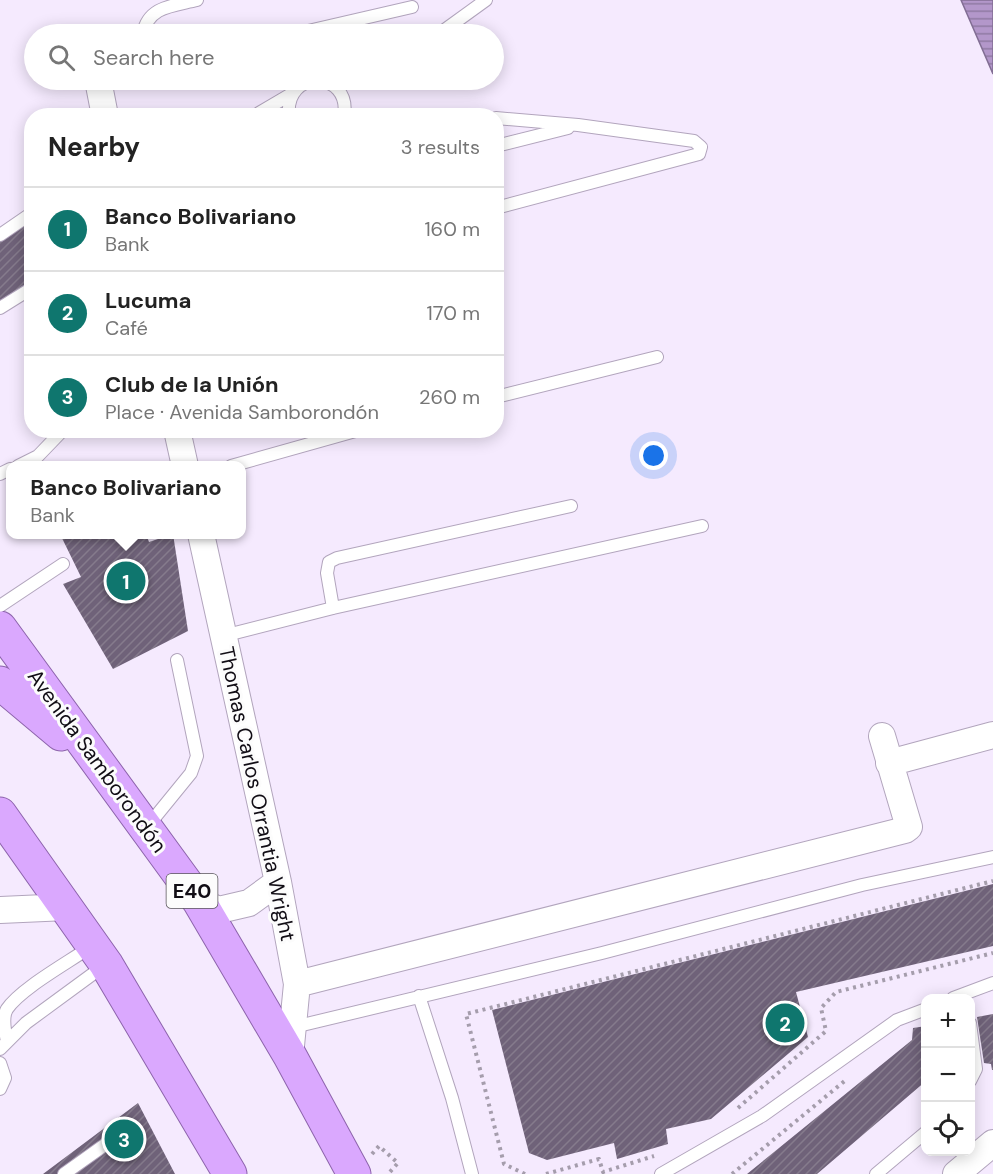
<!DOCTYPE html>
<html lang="en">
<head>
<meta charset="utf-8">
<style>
  body { margin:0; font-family:"DM Sans",sans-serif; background:#f2f2f2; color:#222 }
  .controls { position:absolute; right:18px; bottom:18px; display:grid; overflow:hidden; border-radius:12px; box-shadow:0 3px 15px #0003 }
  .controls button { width:54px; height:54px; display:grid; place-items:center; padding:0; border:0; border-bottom:2px solid #e0e0e0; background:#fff; color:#222; font:30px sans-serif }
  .you { position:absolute; left:654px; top:456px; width:21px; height:21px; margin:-15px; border:4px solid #fff; border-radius:50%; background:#1a73e8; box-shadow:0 0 0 9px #1a73e833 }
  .badge { display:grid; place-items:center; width:39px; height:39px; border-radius:50%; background:#0f766e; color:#fff; font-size:20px; font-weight:700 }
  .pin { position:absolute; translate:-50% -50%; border:3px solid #fff; box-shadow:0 2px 6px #0006 }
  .popup { position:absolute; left:6px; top:461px; width:240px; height:78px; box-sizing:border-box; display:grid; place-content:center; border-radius:12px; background:#fff; filter:drop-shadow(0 2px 4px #0005); font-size:20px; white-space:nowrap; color:#767676 }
  .popup b { font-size:22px; color:#222 }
  .popup::after { content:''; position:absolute; left:50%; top:100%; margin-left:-12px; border:12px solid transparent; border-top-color:#fff }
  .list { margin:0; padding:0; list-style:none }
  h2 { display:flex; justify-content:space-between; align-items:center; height:78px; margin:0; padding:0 24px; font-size:26px }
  h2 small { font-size:20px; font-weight:400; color:#767676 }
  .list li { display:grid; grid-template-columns:39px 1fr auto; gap:18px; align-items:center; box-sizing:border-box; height:84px; padding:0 24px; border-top:2px solid #e0e0e0 }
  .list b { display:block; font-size:22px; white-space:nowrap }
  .list p { margin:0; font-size:20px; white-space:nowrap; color:#767676 }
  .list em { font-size:20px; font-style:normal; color:#767676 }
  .icon { flex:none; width:33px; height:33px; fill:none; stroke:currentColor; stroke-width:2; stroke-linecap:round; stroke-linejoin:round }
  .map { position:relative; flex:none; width:993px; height:1174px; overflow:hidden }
  .search { position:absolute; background:#fff; box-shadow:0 3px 15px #0003; left:24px; top:24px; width:480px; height:66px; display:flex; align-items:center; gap:15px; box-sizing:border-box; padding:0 21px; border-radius:33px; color:#767676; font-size:22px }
  .panel { position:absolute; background:#fff; box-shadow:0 3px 15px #0003; left:24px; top:108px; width:480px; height:330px; border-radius:24px }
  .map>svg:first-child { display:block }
</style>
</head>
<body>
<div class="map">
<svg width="993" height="1174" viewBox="0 0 993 1174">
  <defs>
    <pattern id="water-rules" width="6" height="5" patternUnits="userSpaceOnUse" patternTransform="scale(1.5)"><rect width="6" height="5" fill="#b397ca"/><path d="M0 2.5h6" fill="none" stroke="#907aa3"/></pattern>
    <pattern id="building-hatch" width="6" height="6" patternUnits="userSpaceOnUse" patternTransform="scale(1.5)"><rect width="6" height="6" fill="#6f6279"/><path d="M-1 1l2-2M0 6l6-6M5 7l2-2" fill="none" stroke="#857b8c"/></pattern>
  </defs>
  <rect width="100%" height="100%" fill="#f5eafe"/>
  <!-- water -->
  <path fill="url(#water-rules)" stroke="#826e94" stroke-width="1.5" d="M961,0h32v74z"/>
  <!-- building -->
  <path fill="url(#building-hatch)" d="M32,217v67l-32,20v-65z
    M60,534h86l3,8 24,-8 15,97 -75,38 -50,-85 18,-7z
    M993,884v62l-197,46 12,45 -97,82 -45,10 2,15 -51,15 -3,-16 -67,17 -18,-7 -37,-143z
    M993,1014v56h-1l-1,-6 -7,-1 -7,-46z
    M926,1026v55l-109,93h-70l165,-134 1,-12z
    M138,1103l37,71h-132z"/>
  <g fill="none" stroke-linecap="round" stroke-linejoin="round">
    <defs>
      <path id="service" d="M143,34c5,-28 30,-28 54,-34
        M295,34l117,-27
        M439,34l47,-34
        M254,116l39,-23
        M289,116c-5,-48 63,-46 55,0
        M496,118l82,7 116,16 7,6 -2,7 -203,54
        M496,146l72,-18
        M0,235l32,-22
        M0,308l32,-20
        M496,397l161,-40
        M18,466l20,-10 25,-26
        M231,466l128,-36
        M0,474l10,-5
        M0,606l63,-42
        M333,608l-6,-35 2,-11 8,-4 234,-52
        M223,636l110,-28 369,-82
        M147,827l44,-54 6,-17 -20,-96
        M419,996l33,102 20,76
        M953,998l40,-15
        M970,1023l6,46 -6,12
        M294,1027l308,-74 260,-68 131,-28
        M7,1041c-2,-9 -5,-24 0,-32 14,-21 64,-48 86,-64
        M0,1049l26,-26 79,-58
        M0,1063l5,15 -5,11
        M64,1174l42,-30
        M661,1174l101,-58 135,-96 29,-11
        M876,1174l50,-42"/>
      <path id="minor" d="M98,80l7,36
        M177,430l8,36
        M201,534l77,348 19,102 -7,72
        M889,763l104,-28
        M199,901l20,9 30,-7 29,-21
        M0,910l67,-3
        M297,984l608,-154 4,-3 -27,-91
        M956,1174l37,-31"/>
      <path id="trunk" d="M0,628l199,273 91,155 64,118
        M0,683l61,51
        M0,814l106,150 124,210"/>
    </defs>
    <!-- service casing -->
    <use href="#service" stroke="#b2a5bd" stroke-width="14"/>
    <!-- minor casing -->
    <use href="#minor" stroke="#b2a5bd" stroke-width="28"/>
    <!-- trunk casing -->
    <use href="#trunk" stroke="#8d64ac" stroke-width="35"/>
    <!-- path -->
    <path stroke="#a59dac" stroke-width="4" stroke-dasharray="3 4.5" stroke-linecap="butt" d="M738,1108l88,-77 -5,-23 15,-16 157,-39
      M372,1154l7,-8 19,17 -10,11
      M525,1174l-21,-10 -38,-150 527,-133
      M546,1174l53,-15 4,13 51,-16
      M732,1174l115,-95"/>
    <!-- service -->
    <use href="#service" stroke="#fff" stroke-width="12"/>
    <!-- minor -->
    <use href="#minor" stroke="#fff" stroke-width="26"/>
    <!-- trunk -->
    <use href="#trunk" stroke="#daa8fe" stroke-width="33"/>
  </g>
  <g text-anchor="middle" stroke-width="6" stroke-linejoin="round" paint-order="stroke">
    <!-- shield labels -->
    <rect fill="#fcfcfc" stroke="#58555a" stroke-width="1.5" x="166.5" y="874" width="51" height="34" rx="4.5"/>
    <g font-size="20" font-weight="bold" fill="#110d15">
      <text x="192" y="898">E40</text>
    </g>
    <!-- street labels -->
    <g font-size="21" fill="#110d15" stroke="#fcfcfc">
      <text transform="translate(97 761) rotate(54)" y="7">Avenida Samborondón</text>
      <text transform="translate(257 794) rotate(78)" y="7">Thomas Carlos Orrantia Wright</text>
    </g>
  </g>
</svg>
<div class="controls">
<button>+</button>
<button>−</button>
<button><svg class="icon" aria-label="locate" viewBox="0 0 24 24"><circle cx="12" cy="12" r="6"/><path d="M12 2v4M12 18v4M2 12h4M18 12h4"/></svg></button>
</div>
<div class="you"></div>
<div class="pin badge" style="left:126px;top:581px">1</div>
<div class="popup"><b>Banco Bolivariano</b>Bank</div>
<div class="pin badge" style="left:785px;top:1023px">2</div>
<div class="pin badge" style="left:124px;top:1139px">3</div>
<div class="search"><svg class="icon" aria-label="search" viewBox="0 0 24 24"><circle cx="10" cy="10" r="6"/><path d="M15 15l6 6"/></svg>Search here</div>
<section class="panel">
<h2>Nearby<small>3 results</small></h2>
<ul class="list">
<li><span class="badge">1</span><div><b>Banco Bolivariano</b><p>Bank</p></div><em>160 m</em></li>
<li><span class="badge">2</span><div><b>Lucuma</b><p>Café</p></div><em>170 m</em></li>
<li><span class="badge">3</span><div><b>Club de la Unión</b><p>Place · Avenida Samborondón</p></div><em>260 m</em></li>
</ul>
</section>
</div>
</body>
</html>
